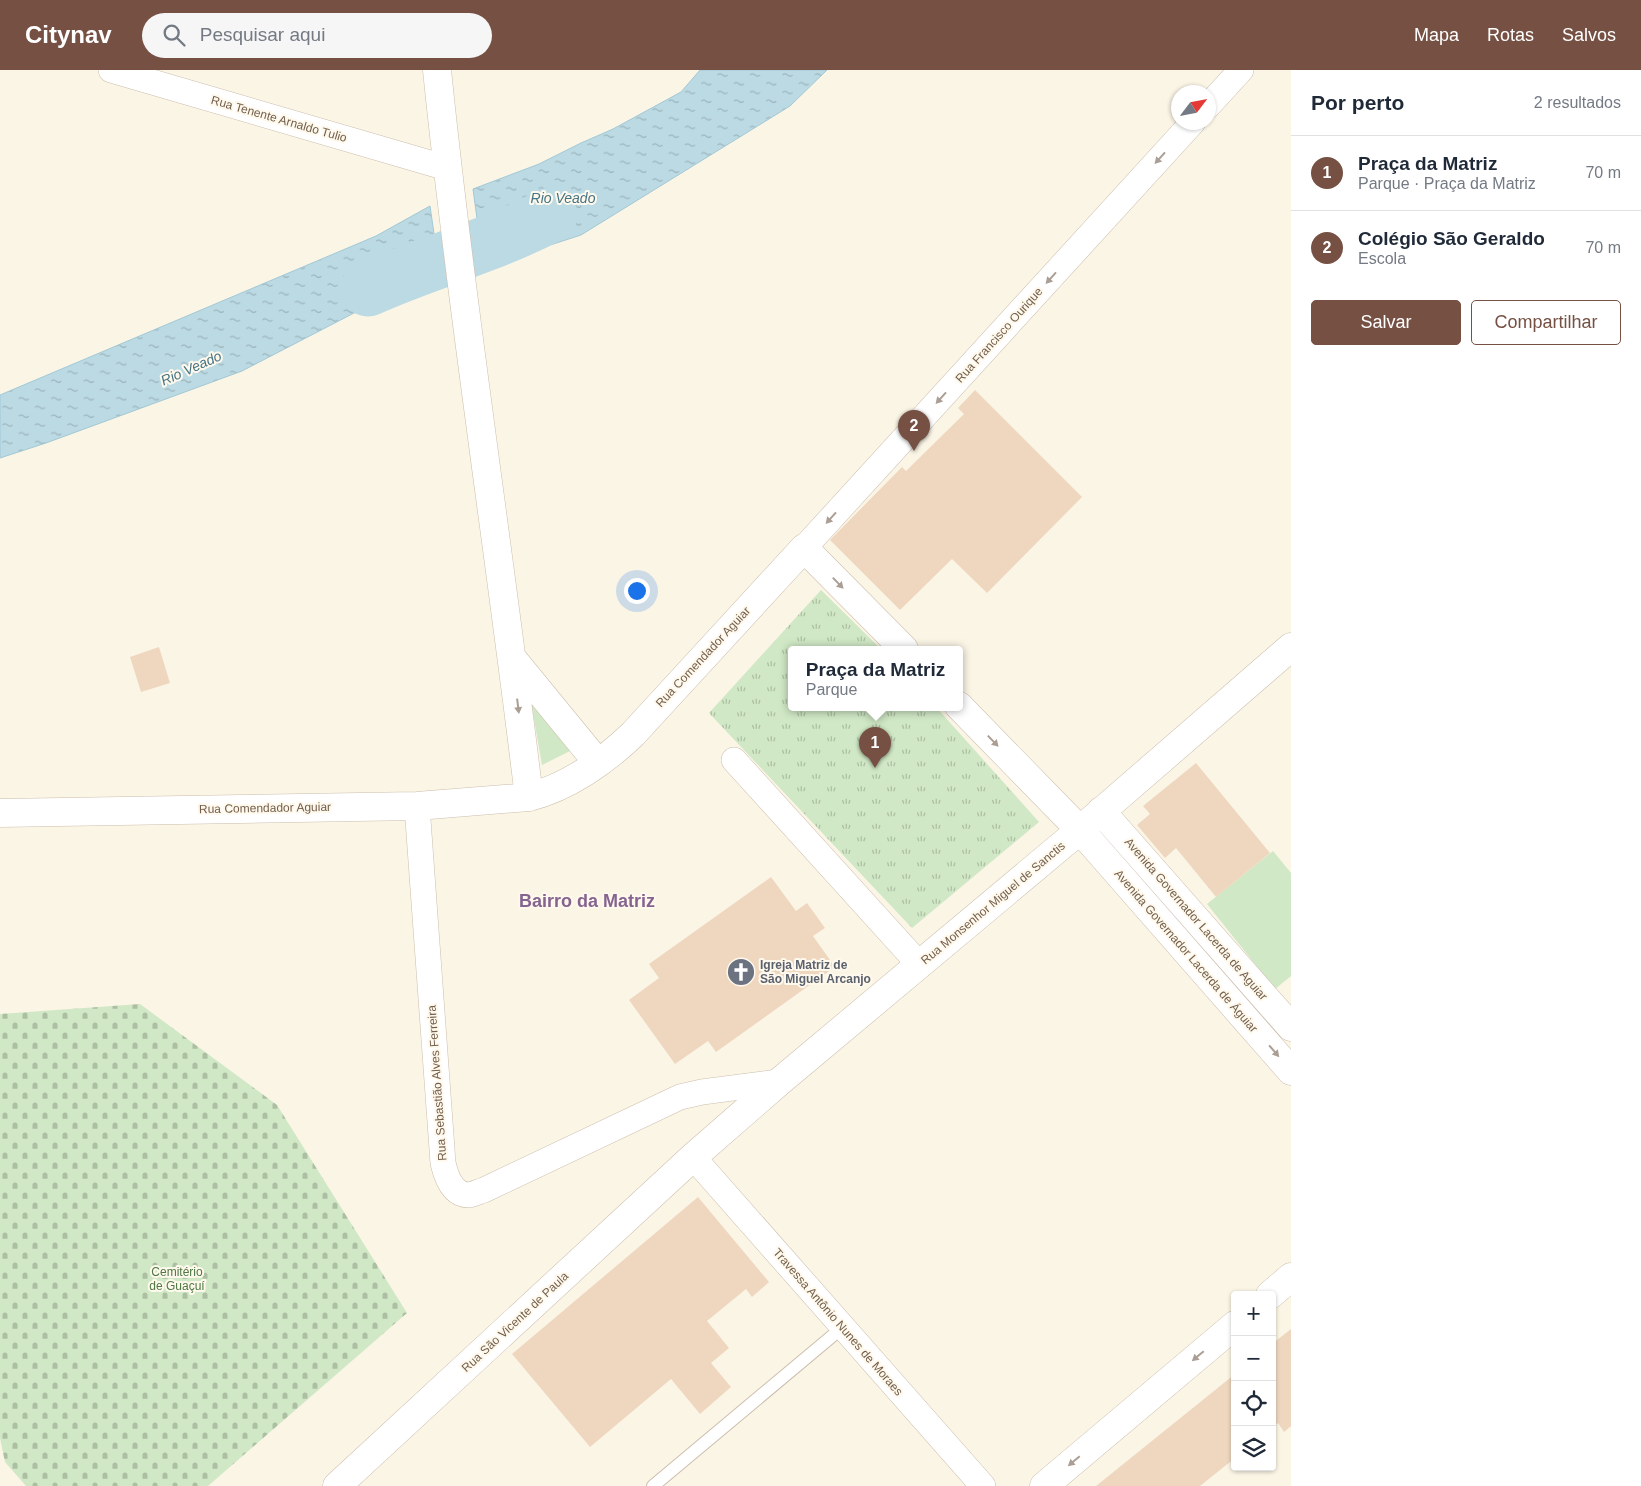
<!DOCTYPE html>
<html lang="pt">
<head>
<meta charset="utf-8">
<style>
  body { margin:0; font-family:Arial,sans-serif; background:#f6f6f7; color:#1f2937 }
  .controls { position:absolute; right:15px; bottom:15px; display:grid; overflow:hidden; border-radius:5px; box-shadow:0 1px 4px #0004 }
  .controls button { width:45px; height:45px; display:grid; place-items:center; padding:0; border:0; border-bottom:1px solid #e0e1e3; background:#fff; color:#1f2937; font:25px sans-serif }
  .compass { position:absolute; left:1171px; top:15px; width:45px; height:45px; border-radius:50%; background:#fff; box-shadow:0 1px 4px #0004; rotate:58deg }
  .you { position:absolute; left:636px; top:520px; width:18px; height:18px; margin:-12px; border:4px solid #fff; border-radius:50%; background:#1a73e8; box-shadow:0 0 0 8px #1a73e833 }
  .badge { display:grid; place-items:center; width:32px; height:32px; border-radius:50%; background:#755043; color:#fff; font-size:16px; font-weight:700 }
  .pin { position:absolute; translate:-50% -41px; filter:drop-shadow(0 1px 2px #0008) }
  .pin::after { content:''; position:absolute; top:26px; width:18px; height:15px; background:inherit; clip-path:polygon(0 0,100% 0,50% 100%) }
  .popup { position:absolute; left:788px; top:576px; width:175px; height:65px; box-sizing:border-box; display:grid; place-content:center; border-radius:5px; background:#fff; filter:drop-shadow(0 1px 4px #0005); font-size:16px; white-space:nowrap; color:#747a83 }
  .popup b { font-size:19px; color:#1f2937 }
  .popup::after { content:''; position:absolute; left:50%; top:100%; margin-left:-10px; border:10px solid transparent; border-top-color:#fff }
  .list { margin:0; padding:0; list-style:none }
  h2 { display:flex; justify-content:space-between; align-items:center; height:65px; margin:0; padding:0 20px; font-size:21px }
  h2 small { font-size:16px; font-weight:400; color:#747a83 }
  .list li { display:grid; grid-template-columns:32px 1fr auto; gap:15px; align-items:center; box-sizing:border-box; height:75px; padding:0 20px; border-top:1px solid #e0e1e3 }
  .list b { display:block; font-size:19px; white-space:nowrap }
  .list p { margin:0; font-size:16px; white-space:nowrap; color:#747a83 }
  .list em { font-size:16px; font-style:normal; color:#747a83 }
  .actions { display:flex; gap:10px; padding:15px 20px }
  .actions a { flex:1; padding:11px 0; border:1px solid #755043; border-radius:5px; text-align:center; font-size:18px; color:#755043 }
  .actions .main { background:#755043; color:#fff }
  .icon { flex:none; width:28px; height:28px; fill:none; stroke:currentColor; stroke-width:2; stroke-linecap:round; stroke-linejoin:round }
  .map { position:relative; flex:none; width:1291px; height:1416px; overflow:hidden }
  header { display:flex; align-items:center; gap:30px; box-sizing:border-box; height:70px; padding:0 25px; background:#755043; color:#fff }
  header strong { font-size:24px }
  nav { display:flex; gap:28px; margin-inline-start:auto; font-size:18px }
  .search { width:350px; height:45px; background:#f6f6f7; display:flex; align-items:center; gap:12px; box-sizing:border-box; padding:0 18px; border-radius:28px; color:#747a83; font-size:19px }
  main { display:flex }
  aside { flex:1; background:#fff }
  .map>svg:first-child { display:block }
</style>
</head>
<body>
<header>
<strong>Citynav</strong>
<div class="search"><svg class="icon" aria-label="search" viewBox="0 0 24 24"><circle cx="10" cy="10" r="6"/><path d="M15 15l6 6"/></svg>Pesquisar aqui</div>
<nav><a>Mapa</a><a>Rotas</a><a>Salvos</a></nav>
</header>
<main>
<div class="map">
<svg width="1291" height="1416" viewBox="0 0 1291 1416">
  <defs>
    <pattern id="cemetery-stones" width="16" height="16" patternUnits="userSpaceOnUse" patternTransform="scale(1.25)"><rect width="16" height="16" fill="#d0e8c5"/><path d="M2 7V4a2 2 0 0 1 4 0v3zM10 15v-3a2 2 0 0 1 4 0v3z" fill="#adbfa2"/></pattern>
    <pattern id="park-tufts" width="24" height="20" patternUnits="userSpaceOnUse" patternTransform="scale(1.25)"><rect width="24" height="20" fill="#d0e8c5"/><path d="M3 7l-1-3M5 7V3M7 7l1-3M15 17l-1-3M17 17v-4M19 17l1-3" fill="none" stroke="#adbfa2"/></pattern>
    <pattern id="water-ripples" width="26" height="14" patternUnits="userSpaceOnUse" patternTransform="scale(1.25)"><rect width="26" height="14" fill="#bbdae4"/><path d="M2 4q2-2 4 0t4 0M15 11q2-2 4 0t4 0" fill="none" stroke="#9cb4bb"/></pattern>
  </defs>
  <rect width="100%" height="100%" fill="#fbf5e6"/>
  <!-- green -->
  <path fill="#d0e8c5" d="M531,632l45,46 -34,17z
    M1273,781l18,22v103l-16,13 -68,-85z"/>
  <!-- cemetery -->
  <path fill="url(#cemetery-stones)" d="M140,934l137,101 130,208 -199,173h-182l-21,-24 -5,-24v-424z"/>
  <!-- park -->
  <path fill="url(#park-tufts)" d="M821,520l60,59h-90v58h145l103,115 -127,106 -203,-215z"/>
  <!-- water -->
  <path fill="url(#water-ripples)" stroke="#a2c8d5" d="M700,0h127l-37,36 -209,129 -37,12 -61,16 -10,-74 66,-25 42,-21 32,-14 68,-37z
    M430,136l11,76 -41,2 -44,28 -114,59 -196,72 -46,15v-63l376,-159z"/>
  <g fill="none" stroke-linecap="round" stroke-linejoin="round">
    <!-- river -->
    <path stroke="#bbdae4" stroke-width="55" d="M368,219c59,-27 124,-43 182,-74"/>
  </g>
  <!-- building -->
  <path fill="#efd7bf" d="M975,320l107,107 -95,96 -35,-34 -52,51 -70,-70 72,-73 4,4 58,-57 -6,-6z
    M159,577l11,36 -29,9 -11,-35z
    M1196,693l74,90 -54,44 -40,-49 -11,10 -28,-33 13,-11 -7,-8z
    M771,807l25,34 11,-8 18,25 -12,8 22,31 -119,85 -8,-11 -33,23 -46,-64 30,-22 -10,-14z
    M698,1127l71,85 -17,15 -6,-8 -39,32 22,27 -18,15 20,24 -31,27 -29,-35 -81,68 -78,-93z
    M1291,1259v97l-7,6 -6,-9 -6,5v-84z
    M1235,1304v84l-35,28h-104z"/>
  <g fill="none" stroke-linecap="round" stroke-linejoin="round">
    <defs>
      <path id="service" d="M653,1416l190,-159"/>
      <path id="minor" d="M111,0l336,98
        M1208,36l33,-36
        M804,478l389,-426
        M734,690l185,204
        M417,736l26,357c3,13 9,32 26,32 5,-1 11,-4 15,-5l196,-93 22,-5 77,-10
        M693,1087l290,329"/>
      <path id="tertiary" d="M437,0c25,243 63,485 92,727
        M512,588l86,105
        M959,636l121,124 211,241
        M1101,741l190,216
        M0,743l417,-7 112,-9c39,-10 76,-36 104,-63l171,-186 100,101
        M1270,1225l21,-18
        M337,1416l356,-329 86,-75 301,-252 211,-183
        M1044,1416l191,-161"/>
    </defs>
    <!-- service casing -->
    <use href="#service" stroke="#ccbead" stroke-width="14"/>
    <!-- minor casing -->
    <use href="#minor" stroke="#ccbead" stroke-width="26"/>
    <!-- tertiary casing -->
    <use href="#tertiary" stroke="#ccbead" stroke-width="29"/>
    <!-- service -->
    <use href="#service" stroke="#fff" stroke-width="12"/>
    <!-- minor -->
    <use href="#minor" stroke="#fff" stroke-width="25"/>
    <!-- tertiary -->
    <use href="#tertiary" stroke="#fff" stroke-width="28"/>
  </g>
  <!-- one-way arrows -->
  <defs><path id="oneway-solid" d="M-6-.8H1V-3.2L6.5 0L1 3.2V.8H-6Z" transform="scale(1.25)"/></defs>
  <g fill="#ab9e94">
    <use href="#oneway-solid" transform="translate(1160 88) rotate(132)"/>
    <use href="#oneway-solid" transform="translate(1051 208) rotate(132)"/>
    <use href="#oneway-solid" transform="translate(941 328) rotate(132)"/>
    <use href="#oneway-solid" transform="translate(831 448) rotate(132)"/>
    <use href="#oneway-solid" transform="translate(838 513) rotate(46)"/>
    <use href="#oneway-solid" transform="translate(518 636) rotate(83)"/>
    <use href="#oneway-solid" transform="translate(993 671) rotate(46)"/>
    <use href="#oneway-solid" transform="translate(1274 981) rotate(49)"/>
    <use href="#oneway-solid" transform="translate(1198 1286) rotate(140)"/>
    <use href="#oneway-solid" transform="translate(1074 1391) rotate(140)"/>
  </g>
  <!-- icons -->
  <defs>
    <symbol id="church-disc" viewBox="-11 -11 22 22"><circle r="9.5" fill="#6b7280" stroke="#fef9ec"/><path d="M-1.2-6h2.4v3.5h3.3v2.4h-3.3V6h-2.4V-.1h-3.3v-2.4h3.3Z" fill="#fff"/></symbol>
  </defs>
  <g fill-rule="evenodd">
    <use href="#church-disc" x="725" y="886" width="32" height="32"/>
  </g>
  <g text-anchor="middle" stroke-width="4" stroke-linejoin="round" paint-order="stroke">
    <!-- street labels -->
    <g font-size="12" fill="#735e4c" stroke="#fef9ec">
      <text transform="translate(279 49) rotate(16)" y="4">Rua Tenente Arnaldo Tulio</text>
      <text transform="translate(999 265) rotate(-48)" y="4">Rua Francisco Ourique</text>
      <text transform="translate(703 587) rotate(-47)" y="4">Rua Comendador Aguiar</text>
      <text transform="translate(265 738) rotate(-1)" y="4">Rua Comendador Aguiar</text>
      <text transform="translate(993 833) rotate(-40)" y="4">Rua Monsenhor Miguel de Sanctis</text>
      <text transform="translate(1196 849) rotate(49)" y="4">Avenida Governador Lacerda de Aguiar</text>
      <text transform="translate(1186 881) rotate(49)" y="4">Avenida Governador Lacerda de Águiar</text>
      <text transform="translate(437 1013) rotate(-94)" y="4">Rua Sebastião Alves Ferreira</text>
      <text transform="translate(515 1252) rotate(-43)" y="4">Rua São Vicente de Paula</text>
      <text transform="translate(838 1252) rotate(49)" y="4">Travessa Antônio Nunes de Moraes</text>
    </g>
    <!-- worship labels -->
    <g font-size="12" font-weight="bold" fill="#5b616d" stroke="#fef9ec" text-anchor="start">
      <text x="760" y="899">Igreja Matriz de<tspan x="760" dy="14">São Miguel Arcanjo</tspan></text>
    </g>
    <!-- park labels -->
    <g font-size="12" fill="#4f7844" stroke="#fef9ec">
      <text x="177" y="1206">Cemitério<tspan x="177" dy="14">de Guaçuí</tspan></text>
    </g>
    <!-- water labels -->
    <g font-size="14" font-style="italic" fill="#477485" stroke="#fef9ec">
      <text x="563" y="133">Rio Veado</text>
      <text transform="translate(191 298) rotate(-24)" y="5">Rio Veado</text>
    </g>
    <!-- district labels -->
    <g font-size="18" font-weight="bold" fill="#85648f" stroke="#fef9ec">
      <text x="587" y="837">Bairro da Matriz</text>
    </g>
  </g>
</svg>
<div class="controls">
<button>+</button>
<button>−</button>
<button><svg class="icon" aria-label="locate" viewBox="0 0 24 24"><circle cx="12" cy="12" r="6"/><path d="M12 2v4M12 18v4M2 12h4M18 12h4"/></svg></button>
<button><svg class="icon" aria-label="layers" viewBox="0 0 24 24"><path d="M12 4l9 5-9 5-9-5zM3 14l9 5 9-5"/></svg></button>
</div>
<svg class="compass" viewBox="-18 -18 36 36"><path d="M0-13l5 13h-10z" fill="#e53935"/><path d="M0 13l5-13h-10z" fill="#747a83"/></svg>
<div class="you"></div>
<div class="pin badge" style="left:875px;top:698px">1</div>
<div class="popup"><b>Praça da Matriz</b>Parque</div>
<div class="pin badge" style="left:914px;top:381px">2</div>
</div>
<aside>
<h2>Por perto<small>2 resultados</small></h2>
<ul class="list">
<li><span class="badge">1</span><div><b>Praça da Matriz</b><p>Parque · Praça da Matriz</p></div><em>70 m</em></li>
<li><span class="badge">2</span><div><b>Colégio São Geraldo</b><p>Escola</p></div><em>70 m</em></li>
</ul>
<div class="actions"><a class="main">Salvar</a><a>Compartilhar</a></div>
</aside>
</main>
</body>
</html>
